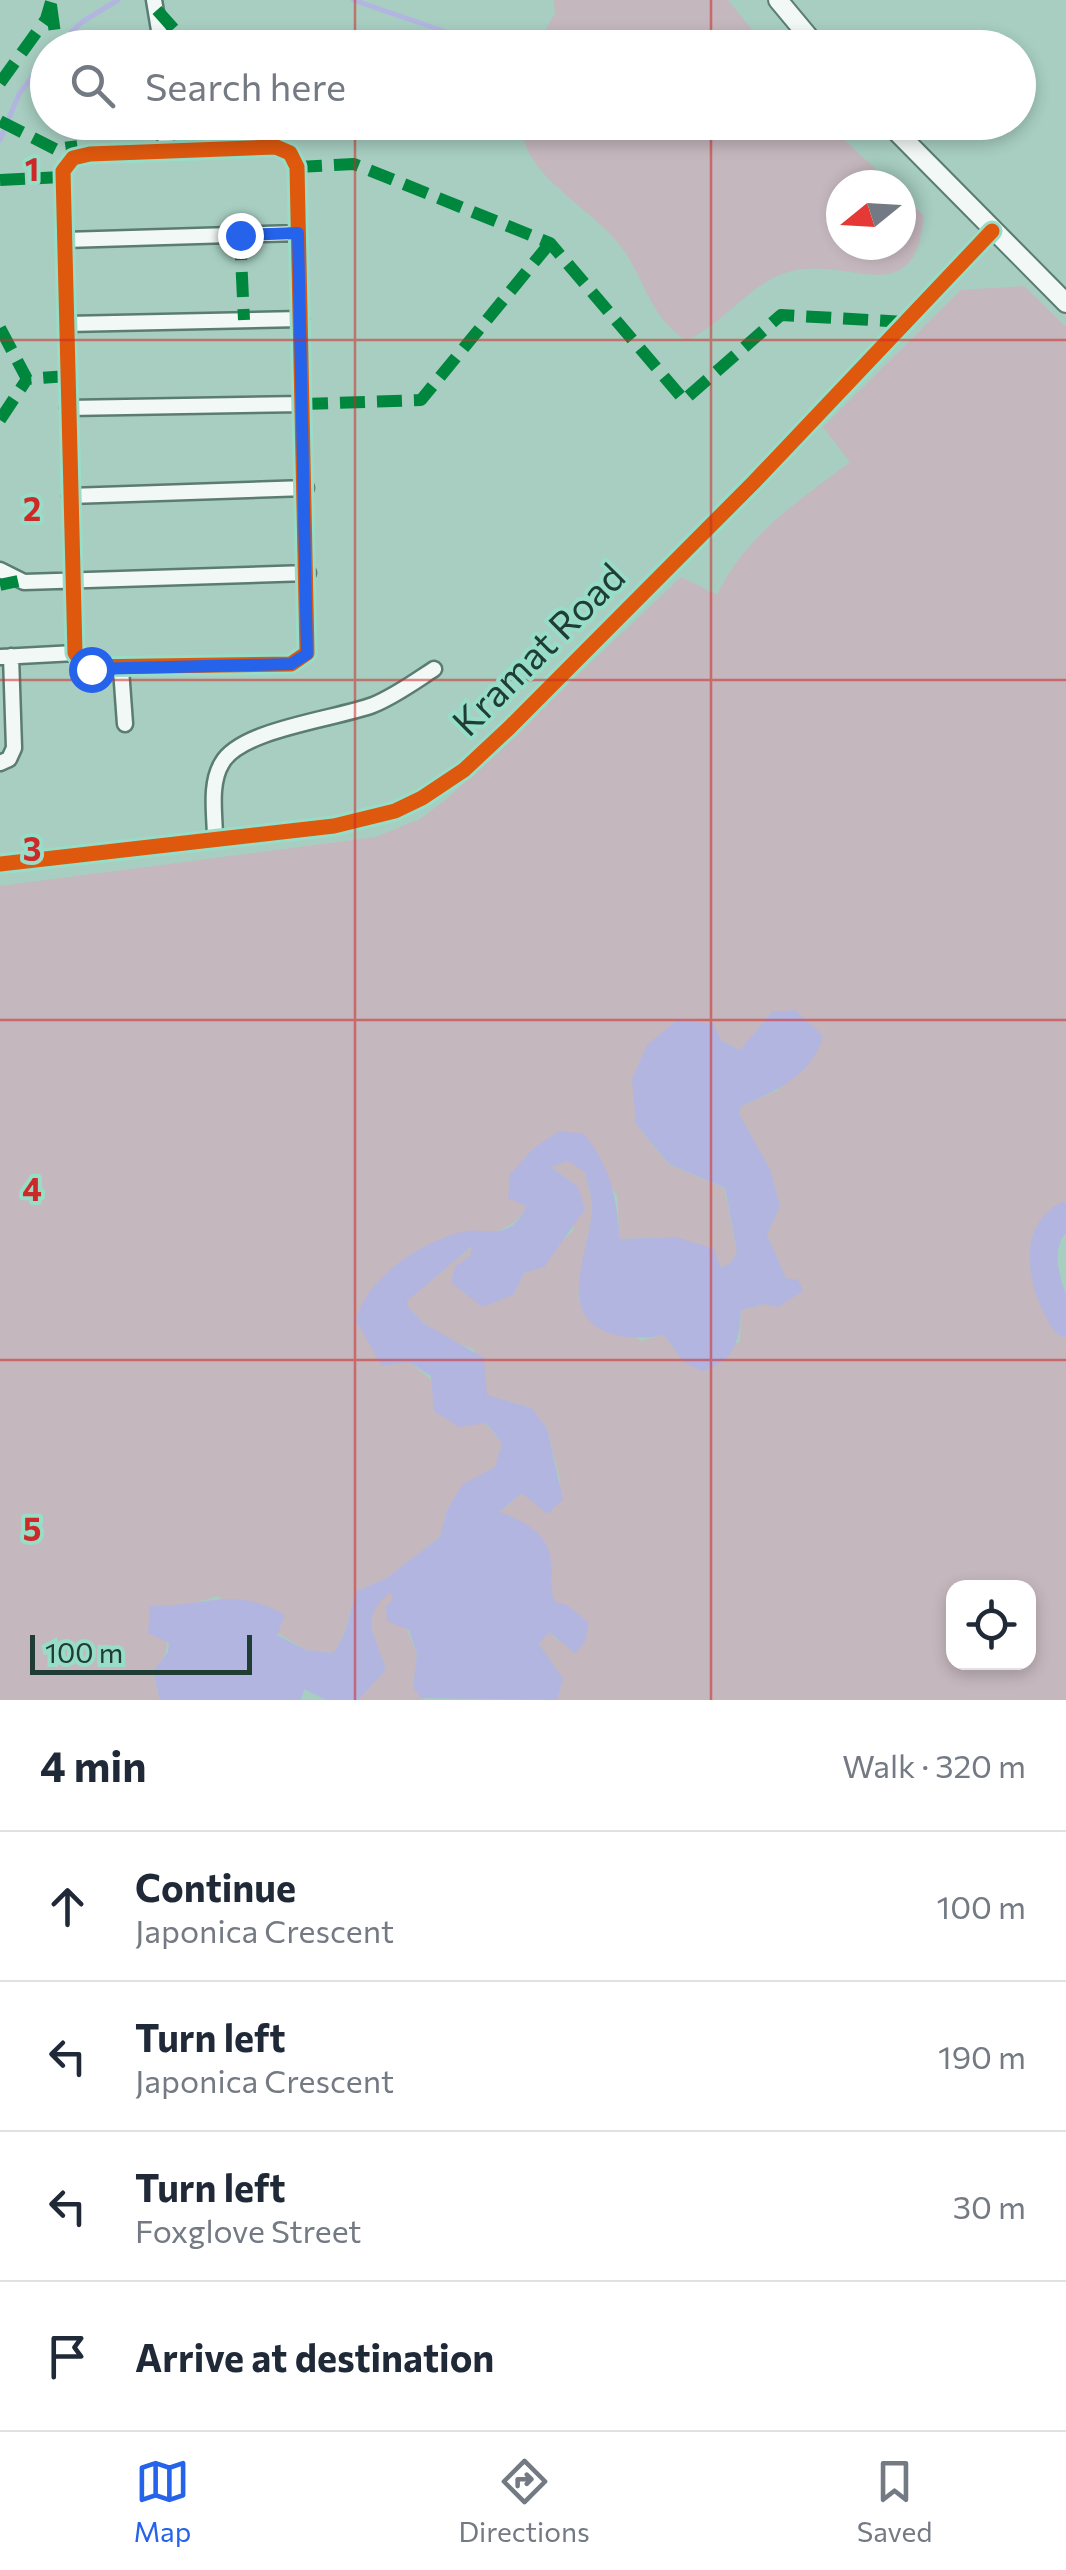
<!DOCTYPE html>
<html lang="en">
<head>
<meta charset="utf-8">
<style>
  body { margin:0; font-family:Commissioner,sans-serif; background:#f6f6f7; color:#1f2937 }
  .controls { position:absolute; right:30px; bottom:30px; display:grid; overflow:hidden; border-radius:20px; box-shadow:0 5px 15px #0003 }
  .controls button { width:90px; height:90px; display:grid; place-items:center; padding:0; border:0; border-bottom:2px solid #e0e1e3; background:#fff; color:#1f2937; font:50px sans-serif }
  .compass { position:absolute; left:826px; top:170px; width:90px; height:90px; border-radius:50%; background:#fff; box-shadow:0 5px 15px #0003; rotate:252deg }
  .scale { position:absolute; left:30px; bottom:25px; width:222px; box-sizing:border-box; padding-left:10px; border:5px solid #203d34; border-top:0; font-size:28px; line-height:35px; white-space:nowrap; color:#203d34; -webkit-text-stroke:8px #98ddc7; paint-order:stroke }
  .stop { position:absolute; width:30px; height:30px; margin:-22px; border:8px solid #2563eb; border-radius:50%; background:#fff }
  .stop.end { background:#2563eb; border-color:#fff; box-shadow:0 2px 10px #0008 }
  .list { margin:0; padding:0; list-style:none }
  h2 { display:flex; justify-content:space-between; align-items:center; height:130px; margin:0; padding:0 40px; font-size:42px }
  h2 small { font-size:32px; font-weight:400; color:#747a83 }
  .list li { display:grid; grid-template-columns:65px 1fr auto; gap:30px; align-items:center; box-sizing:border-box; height:150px; padding:0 40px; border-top:2px solid #e0e1e3 }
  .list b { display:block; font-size:38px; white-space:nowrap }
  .list p { margin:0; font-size:32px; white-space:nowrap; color:#747a83 }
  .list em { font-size:32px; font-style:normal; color:#747a83 }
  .icon { flex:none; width:55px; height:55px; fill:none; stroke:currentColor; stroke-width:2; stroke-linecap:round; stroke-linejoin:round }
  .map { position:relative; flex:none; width:1066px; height:1700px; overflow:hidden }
  .search { position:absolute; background:#fff; box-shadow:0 5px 15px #0003; left:30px; right:30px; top:30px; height:110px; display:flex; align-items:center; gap:25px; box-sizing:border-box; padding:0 35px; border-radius:55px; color:#747a83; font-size:38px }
  .sheet { height:730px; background:#fff }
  nav { display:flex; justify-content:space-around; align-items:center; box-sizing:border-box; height:140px; border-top:2px solid #e0e1e3; background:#fff; font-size:28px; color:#747a83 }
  nav a { display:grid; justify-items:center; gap:5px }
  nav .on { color:#2563eb }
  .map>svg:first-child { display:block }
</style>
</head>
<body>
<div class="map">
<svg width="1066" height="1700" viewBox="0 0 1066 1700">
  <rect width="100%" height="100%" fill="#a7cec1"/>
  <!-- green -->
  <path fill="#c4b7bd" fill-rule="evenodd" d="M554,0h174l38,47h-230l19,-34z
    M520,123h306l67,62h-52v60h60v-52l23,23c-10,103 -80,34 -142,58 -36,14 -60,51 -95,66 -33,-17 -42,-58 -62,-88 -31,-46 -100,-71 -105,-129z
    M1024,286l42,41v889c-39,20 -19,81 0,107v377h-509l6,-21 -24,-35 10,-12 10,10c-3,-28 -13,-55 -8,-82l-52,-47 23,-20 39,-9 -14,-56 -16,-20 -45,-13 -12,-46c-28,-7 -47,-22 -68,-43l1,-6 66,-54 -3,10 -15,11 58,28 11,-22 20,-6 6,-15 23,-21 5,-44 -27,-20 17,-6 17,11 8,35 -15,90 63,44 23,-6 21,28 55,-21 1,-32 23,-6 22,-26 -19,-43 13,-29 -10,-37 -31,-55 2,-8 38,-16 -7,-78 -32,38 -18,-9 -86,83 32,40 56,24 13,63 -7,13 -11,3 -43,-30 -56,2 -3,-44 -58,-64 -41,70 8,5c-11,33 -78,36 -109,44l-35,116 27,-4 76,61 17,20 -7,24 -32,18 -16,25 -7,27 -55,42 -28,12c-9,23 -10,44 -24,62l-27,-3 -89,-54 -40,13 -27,-3c16,31 27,36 3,66l7,28h-160v-814l376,-49 44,-18 27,-20 234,-222 36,18c29,-61 81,-93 133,-133l-27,-35 138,-137zM954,1588h74v74h-74z
    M391,1591l26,63 -4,33 11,13h-66l28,-30c-11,-36 -29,-51 5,-79z"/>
  <!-- water -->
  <path fill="#b2b5e0" d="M795,1010l28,26c-10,39 -47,55 -82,70l-2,8 31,55 10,37 -13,29 19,43 12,2 5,11 -25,16 -14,-3 -23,6c-2,32 -6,51 -39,61l-17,-8 -21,-28c-31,7 -84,2 -85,-41 -1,-28 11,-57 13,-84 1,-12 -5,-27 -7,-38l-17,-11 -17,6 27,20 7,22 -41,58 -20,6 -11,22 -31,12 -31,-25 4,-15 15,-11 2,-10 -65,55v5l18,18 59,34 3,37 44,13 16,20 16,72 -16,14 -25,-21 -23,19c23,8 49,20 52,49 2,16 -3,24 4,41l12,3 22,18 -4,19 -10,11 -26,-21 -10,12 24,35 -6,21 -136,-2 -8,-11 4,-33 -8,-24 -22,-9 -1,-15 7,-6 -2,-8c-34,26 -15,43 -5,78l-28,30h-32l-22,-11 -3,11h-141l-7,-29 15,-19 1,-9 -21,-10 2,-27c52,1 84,-21 135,9l-8,20 29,15 27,3c15,-18 15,-39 24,-62l28,-12 55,-42 7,-27 16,-26 32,-17 7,-24 -16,-20 -27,4 -25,-16 -3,-35 -22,-14 -27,4 -26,-45c9,-43 68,-82 111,-90 12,-2 28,3 39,-2 10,-4 17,-14 20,-23l-18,-8 2,-24 24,-26 25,-17 25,3c27,33 32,62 36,105l56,-2 38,12 6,18 10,-3 7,-13 -12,-63 -56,-24 -33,-40 -4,-45 15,-34 30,-25 36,4 9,17 18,9 32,-38z"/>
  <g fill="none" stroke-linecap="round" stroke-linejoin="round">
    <!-- stream -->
    <path stroke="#b2b5e0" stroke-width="5" d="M353,0l140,48
      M55,48l27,-26 36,-22
      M0,140l19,-46 29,-38"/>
    <!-- river -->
    <path stroke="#b2b5e0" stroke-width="28" d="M1066,1216c-39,20 -19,81 0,107"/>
    <defs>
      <path id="minor" d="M154,0l8,48
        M165,122l1,28
        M276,147l14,6 7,14 10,486 -16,11 -206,3 -10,-14 -12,-482 10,-13 17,-4z
        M65,240l233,-7
        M67,324l234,-5
        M68,408l235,-4
        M70,496l236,-8
        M0,570l24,12 284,-9
        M0,657l75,-4
        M121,669l4,55
        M0,763l9,-4 5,-11 -3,-92
        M215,839c0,-24 -6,-55 7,-76 19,-34 114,-44 151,-58 22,-9 41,-23 61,-36
        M0,864l334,-38 61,-15 27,-13 42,-28 45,-42 245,-246 238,-251"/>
      <path id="major" d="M778,0l40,48
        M887,122l179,181"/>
    </defs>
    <!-- minor casing -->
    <use href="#minor" stroke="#5a7c73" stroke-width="19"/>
    <!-- major casing -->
    <use href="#major" stroke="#5a7c73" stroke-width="22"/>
    <!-- minor -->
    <use href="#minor" stroke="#f2f8f6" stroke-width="14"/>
    <!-- major -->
    <use href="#major" stroke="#f2f8f6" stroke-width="18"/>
    <!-- quiet -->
    <path stroke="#00873e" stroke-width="12" stroke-dasharray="25 12" stroke-linecap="butt" d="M51,5l6,43
      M157,10l34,38
      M0,83l46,-64 5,-17
      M0,121l73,37 -5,-36
      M256,122l20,25
      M297,167l57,-3 196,79 134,157 97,-85 125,7
      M0,180l62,-3
      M240,235l4,85
      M0,328l27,51 41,-3
      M303,404l118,-4 129,-157
      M0,420l27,-41
      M0,585l18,-4"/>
    <defs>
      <path id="cycleway" d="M276,147l14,6 7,14 10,486 -16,11 -206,3 -10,-14 -12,-482 10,-13 17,-4z
        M0,864l334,-38 61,-15 27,-13 42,-28 45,-42 245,-246 238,-251"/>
    </defs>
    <!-- cycleway casing -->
    <use href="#cycleway" stroke="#98ddc7" stroke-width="21"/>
    <!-- cycleway -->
    <use href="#cycleway" stroke="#de580e" stroke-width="15"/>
  </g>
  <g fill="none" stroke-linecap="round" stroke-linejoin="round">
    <!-- route -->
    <path stroke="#2563eb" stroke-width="12" d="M91,669l200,-5 16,-10 -9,-421 -58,2"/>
  </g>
  <!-- grid -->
  <path fill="none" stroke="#cd2929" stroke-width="2.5" stroke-opacity="0.55" d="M355,0v48M711,0v48M355,122v1578M711,122v1578M0,340h1066M0,680h1066M0,1020h1066M0,1360h1066"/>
  <g text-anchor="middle" stroke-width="8" stroke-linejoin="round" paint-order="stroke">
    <!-- street labels -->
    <g font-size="38" fill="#203d34" stroke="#98ddc7">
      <text transform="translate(539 650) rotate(-45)" y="13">Kramat Road</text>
    </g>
  </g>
  <g font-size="32" text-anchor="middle" font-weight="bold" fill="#cd2929" stroke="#98ddc7" stroke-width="8" stroke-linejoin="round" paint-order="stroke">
    <text x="32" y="181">1</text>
    <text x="32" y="521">2</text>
    <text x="32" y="861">3</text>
    <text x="32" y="1201">4</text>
    <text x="32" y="1541">5</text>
  </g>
</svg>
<div class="controls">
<button><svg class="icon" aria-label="locate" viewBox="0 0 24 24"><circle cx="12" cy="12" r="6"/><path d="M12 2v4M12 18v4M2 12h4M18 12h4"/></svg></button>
</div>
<svg class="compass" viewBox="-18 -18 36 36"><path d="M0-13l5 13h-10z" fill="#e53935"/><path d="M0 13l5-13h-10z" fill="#747a83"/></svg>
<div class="scale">100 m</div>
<div class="stop" style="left:91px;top:669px"></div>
<div class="stop end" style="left:240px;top:235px"></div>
<div class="search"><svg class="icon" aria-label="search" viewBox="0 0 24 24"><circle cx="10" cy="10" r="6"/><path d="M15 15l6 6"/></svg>Search here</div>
</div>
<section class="sheet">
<h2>4 min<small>Walk · 320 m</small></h2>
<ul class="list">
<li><svg class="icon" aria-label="ahead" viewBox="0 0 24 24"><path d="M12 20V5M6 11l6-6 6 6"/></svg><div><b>Continue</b><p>Japonica Crescent</p></div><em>100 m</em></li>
<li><svg class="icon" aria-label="left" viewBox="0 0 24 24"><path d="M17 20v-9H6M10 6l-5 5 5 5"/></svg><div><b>Turn left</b><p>Japonica Crescent</p></div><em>190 m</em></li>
<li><svg class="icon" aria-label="left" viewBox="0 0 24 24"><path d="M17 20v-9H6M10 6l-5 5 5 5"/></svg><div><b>Turn left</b><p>Foxglove Street</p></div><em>30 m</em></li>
<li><svg class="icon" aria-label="arrive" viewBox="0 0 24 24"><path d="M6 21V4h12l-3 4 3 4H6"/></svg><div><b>Arrive at destination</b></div></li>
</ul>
</section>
<nav>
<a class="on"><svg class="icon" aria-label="map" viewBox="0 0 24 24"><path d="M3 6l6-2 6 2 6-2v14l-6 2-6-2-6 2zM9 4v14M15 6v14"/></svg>Map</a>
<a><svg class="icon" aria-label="directions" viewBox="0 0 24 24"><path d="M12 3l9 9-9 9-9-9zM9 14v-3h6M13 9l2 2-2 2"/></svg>Directions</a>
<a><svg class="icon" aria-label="saved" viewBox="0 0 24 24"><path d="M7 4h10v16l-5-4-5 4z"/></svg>Saved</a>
</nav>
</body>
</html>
